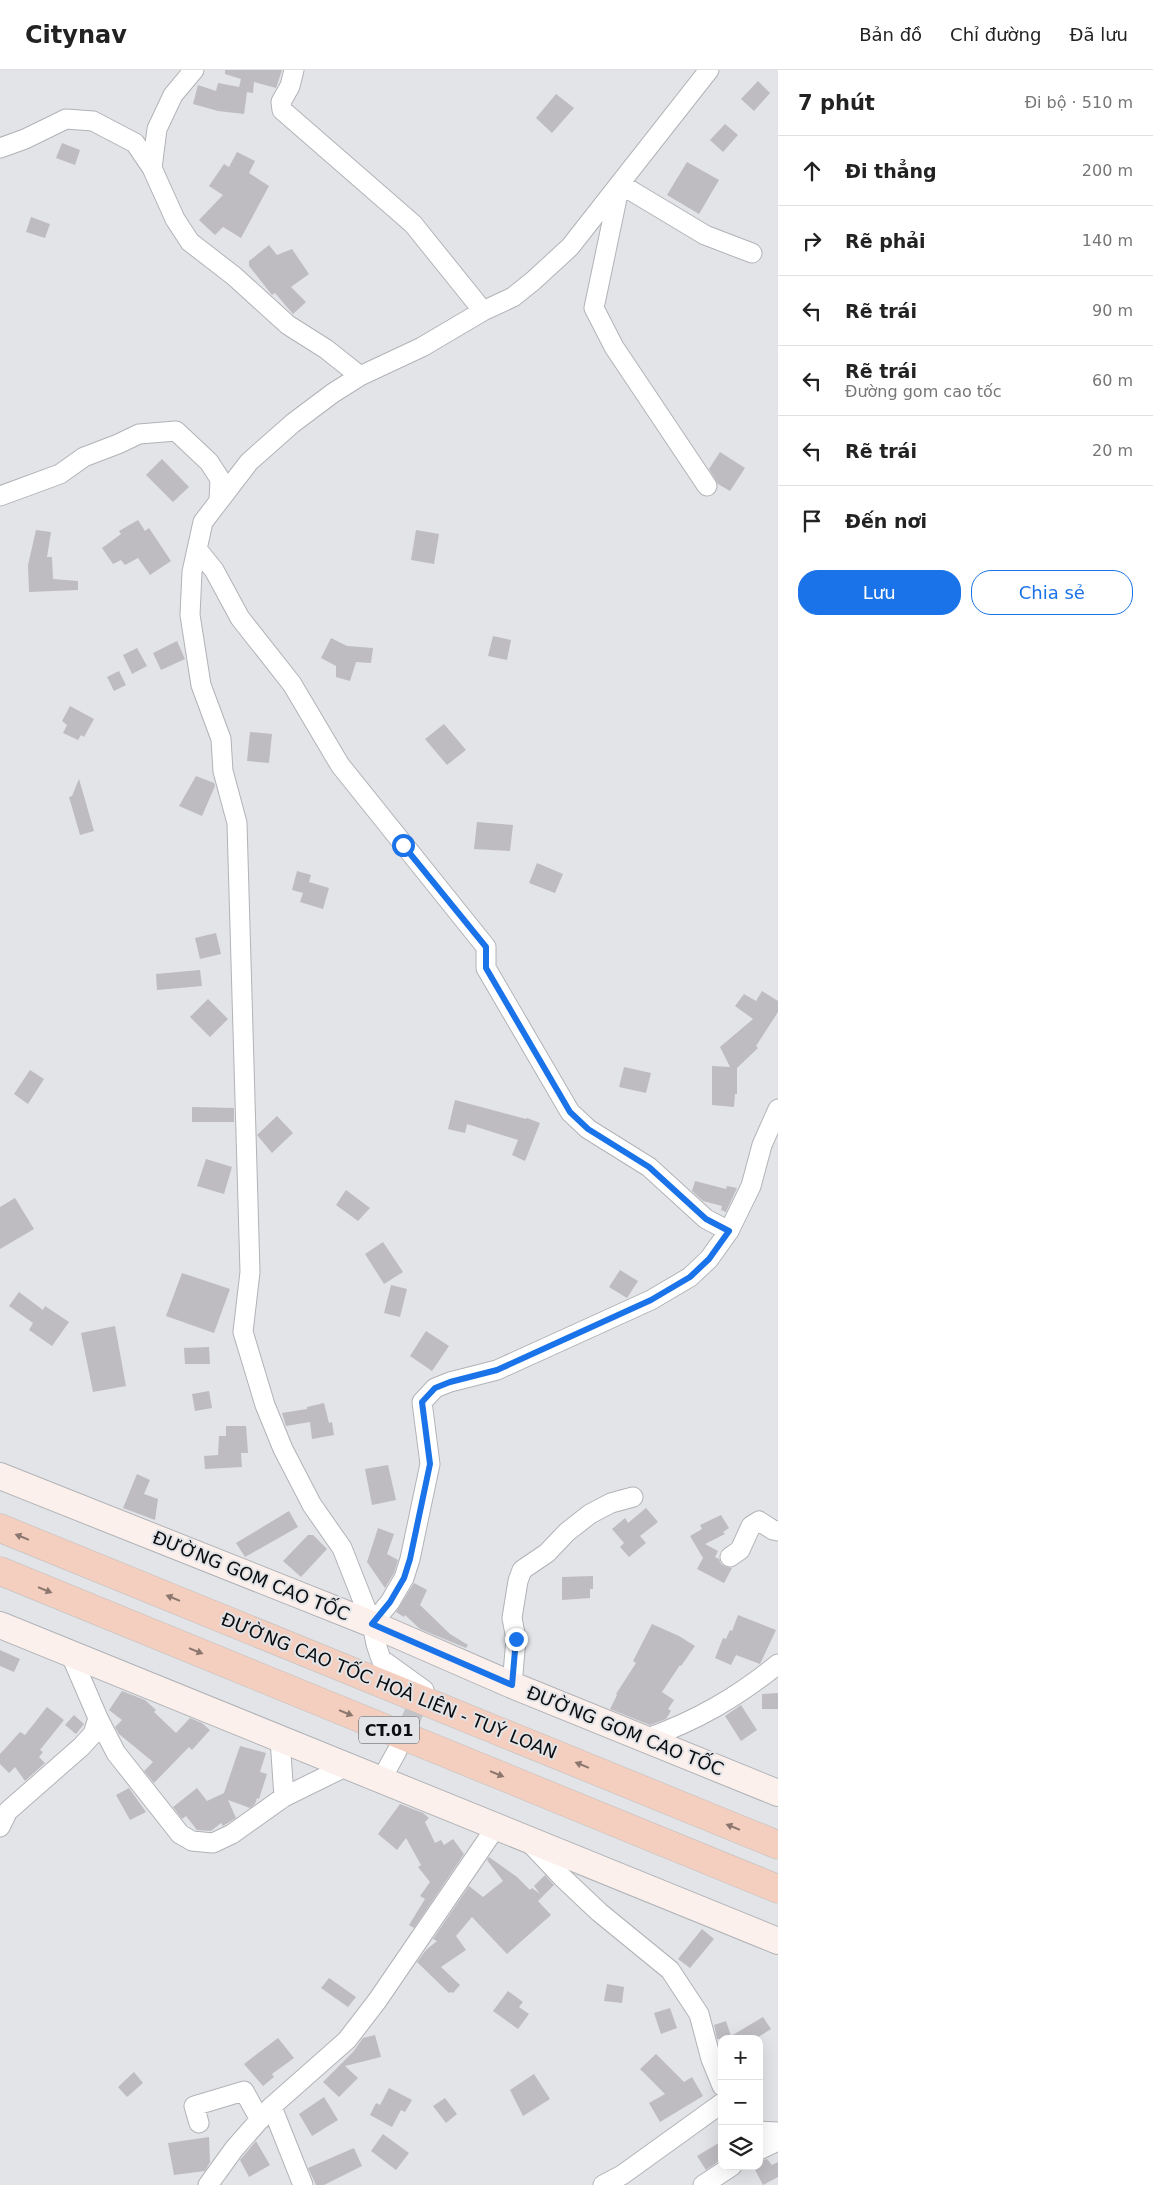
<!DOCTYPE html>
<html lang="vi">
<head>
<meta charset="utf-8">
<style>
  body { margin:0; font-family:"DejaVu Sans",sans-serif; background:#f6f6f6; color:#222 }
  .controls { position:absolute; right:15px; bottom:15px; display:grid; overflow:hidden; border-radius:10px; box-shadow:0 5px 20px #0002 }
  .controls button { width:45px; height:45px; display:grid; place-items:center; padding:0; border:0; border-bottom:1px solid #e0e0e0; background:#fff; color:#222; font:25px sans-serif }
  .stop { position:absolute; width:15px; height:15px; margin:-11px; border:4px solid #1a73e8; border-radius:50%; background:#fff }
  .stop.end { background:#1a73e8; border-color:#fff; box-shadow:0 1px 5px #0008 }
  .list { margin:0; padding:0; list-style:none }
  h2 { display:flex; justify-content:space-between; align-items:center; height:65px; margin:0; padding:0 20px; font-size:21px }
  h2 small { font-size:16px; font-weight:400; color:#767676 }
  .list li { display:grid; grid-template-columns:32px 1fr auto; gap:15px; align-items:center; box-sizing:border-box; height:70px; padding:0 20px; border-top:1px solid #e0e0e0 }
  .list b { display:block; font-size:19px; white-space:nowrap }
  .list p { margin:0; font-size:16px; white-space:nowrap; color:#767676 }
  .list em { font-size:16px; font-style:normal; color:#767676 }
  .actions { display:flex; gap:10px; padding:15px 20px }
  .actions a { flex:1; padding:11px 0; border:1px solid #1a73e8; border-radius:20px; text-align:center; font-size:18px; color:#1a73e8 }
  .actions .main { background:#1a73e8; color:#fff }
  .icon { flex:none; width:28px; height:28px; fill:none; stroke:currentColor; stroke-width:2; stroke-linecap:round; stroke-linejoin:round }
  .map { position:relative; flex:none; width:778px; height:2115px; overflow:hidden }
  header { display:flex; align-items:center; gap:30px; box-sizing:border-box; height:70px; padding:0 25px; background:#fff; border-bottom:1px solid #e0e0e0 }
  header strong { font-size:24px }
  nav { display:flex; gap:28px; margin-inline-start:auto; font-size:18px }
  main { display:flex }
  aside { flex:1; background:#fff }
  .map>svg:first-child { display:block }
</style>
</head>
<body>
<header>
<strong>Citynav</strong>
<nav><a>Bản đồ</a><a>Chỉ đường</a><a>Đã lưu</a></nav>
</header>
<main>
<div class="map">
<svg width="778" height="2115" viewBox="0 0 778 2115">
  <rect width="100%" height="100%" fill="#e2e4e8"/>
  <!-- building -->
  <path fill="#bebcc0" d="M225,0h57l-6,18 -22,-6 -1,11 -6,-1 -3,22 -26,-3 -25,-7 5,-19 18,6 2,-8 21,4 2,-8 -16,-5z
    M758,11l12,12 -16,18 -13,-12z
    M556,24l18,14 -22,25 -16,-15z
    M725,54l13,11 -15,17 -13,-12z
    M62,73l18,7 -5,15 -19,-7z
    M237,82l18,9 -6,12 20,13 -28,52 -18,-11 -8,8 -16,-15 24,-25 -14,-9 15,-22 5,3z
    M687,92l32,18 -20,34 -32,-19z
    M31,147l19,7 -5,14 -19,-6z
    M269,175l8,10 15,-6 17,25 -18,13 15,15 -13,12 -18,-21 -3,2 -23,-29v-5z
    M720,382l25,16 -15,23 -12,-7 -9,-15z
    M162,389l27,28 -16,15 -27,-27z
    M138,450l7,11 4,-3 22,33 -21,14 -12,-17 -13,7 -4,-5 -8,4 -11,-16 19,-14 -2,-3z
    M36,460l15,2 -4,25h5l1,22 25,2v9l-49,2 -1,-27z
    M416,460l23,4 -5,30 -23,-4z
    M493,566l18,4 -4,20 -19,-4z
    M331,568l16,8 26,2 -2,15 -15,-1 -6,19 -14,-4v-11l-15,-8z
    M177,571l8,18 -24,11 -8,-17z
    M137,578l10,18 -15,8 -9,-19z
    M119,601l7,14 -12,6 -7,-14z
    M70,636l24,13 -10,18 -3,-2 -3,5 -15,-7 4,-8 -5,-4z
    M444,654l22,26 -19,15 -22,-26z
    M250,662l22,2 -3,29 -22,-2z
    M196,706l18,7 1,3 -13,30 -23,-10z
    M79,709l15,52 -14,4 -11,-38 3,-1z
    M477,752l36,3 -3,26 -36,-2z
    M537,793l26,11 -8,19 -26,-10z
    M297,801l14,4 -2,7 20,6 -6,21 -23,-7 3,-9 -11,-3z
    M216,863l5,21 -21,5 -5,-21z
    M200,900l2,16 -45,4 -1,-16z
    M762,921l16,10v11l-22,34 2,2 -21,20v26h-2l-1,13 -22,-2v-39l18,1 -10,-20 33,-28 -18,-13 9,-12 12,7z
    M208,929l20,20 -18,18 -20,-20z
    M624,997l27,6 -5,20 -27,-6z
    M30,1000l14,9 -16,25 -14,-10z
    M455,1030l71,19 1,-1 13,5 -15,38 -13,-6 6,-15 -51,-16 -2,9 -17,-4z
    M192,1037l42,1v14h-42z
    M277,1046l16,17 -21,20 -15,-18z
    M206,1089l26,8 -8,27 -27,-8z
    M695,1111l31,8 1,-3 10,2 -11,24 -5,-2 1,-4 -19,-5 -11,-10z
    M346,1120l24,18 -12,13 -22,-16z
    M15,1128l19,31 -34,20v-42z
    M383,1172l20,30 -19,12 -19,-30z
    M620,1200l18,11 -11,17 -18,-11z
    M182,1203l48,16 -16,44 -48,-17z
    M391,1215l16,4 -7,28 -16,-4z
    M19,1222l24,18 2,-4 24,16 -17,24 -23,-16 4,-7 -24,-17z
    M115,1256l11,60 -33,6 -12,-59z
    M426,1261l23,15 -17,25 -22,-15z
    M209,1277l1,17h-25l-1,-16z
    M209,1321l3,17 -17,3 -3,-17z
    M324,1333l5,20 3,-1 2,13 -22,4 -2,-17 -24,4 -4,-13 25,-4v-2z
    M226,1356h20l2,27h-7l1,14 -37,2 -1,-13 14,-1 1,-19h7z
    M388,1395l8,35 -24,5 -7,-36z
    M137,1404l13,6 -6,14 14,5 -3,21 -32,-12z
    M646,1438l12,14 -18,14 6,7 -17,14 -9,-10 4,-4 -12,-14 13,-11 3,5z
    M289,1441l9,16 -53,30 -9,-14z
    M721,1445l8,13 -6,4 2,2 -20,10 13,7 -3,6 4,2 2,5 5,3 6,1 -8,15 -27,-14 6,-11 -13,-22 12,-7 -2,-4z
    M378,1458l16,6 -7,20 11,6 -4,13 -9,15 -18,-26z
    M308,1465h5l14,14 -26,28 -18,-16z
    M593,1506v13h-3v9l-28,2v-23z
    M414,1513l13,7 -7,15 30,29 18,11 -2,3 -46,-19 -15,-14 -1,2 -8,-5z
    M738,1545l38,15 -16,34 -24,-9 -5,10 -16,-7 8,-20 3,1 4,-9 2,1z
    M652,1554l27,12 16,10 -14,20 -1,-1 -18,27 12,8 -6,9 3,2 -5,8 -16,6 -40,-16 7,-14 -1,-1 20,-31 -3,-2z
    M0,1580l20,9 -6,13 -14,-6z
    M122,1621l23,9 11,10 -2,2 22,21 14,-15 12,5 8,7 -18,20 -3,-3 -35,36 -10,-12 9,-9 -34,-28 -4,-7 7,-7 -13,-10z
    M778,1623v16h-16v-15z
    M741,1635l16,25 -16,11 -16,-25z
    M47,1637l17,13 -24,30 3,2 -4,5 6,6 -20,18 -10,-14 -6,6 -9,-9v-10l20,-22 5,3z
    M74,1645l10,9 -8,10 -11,-9z
    M240,1676l26,7 -6,19 7,2 -8,25 -2,-1 -2,6 -5,4 -22,-8 8,18 -13,8 -2,-3 -10,8 -14,-1 -11,-14 -4,3 -9,-12 24,-19 10,13 17,-8z
    M129,1718l17,24 -16,8 -14,-25z
    M400,1734l23,9 6,5 -4,4 10,21 6,-3 3,5 9,-6 11,15 -50,74 -5,-3 16,-26 -5,-3 10,-14 -12,-15 3,-2 -15,-27 -9,12 -19,-16z
    M489,1787l28,20 13,13 2,-2 8,6 -6,-8 11,-11 9,10 -16,16 13,14 -44,39 -35,-37 -16,19 10,14 -25,17 19,18 -7,8 -2,-1 -2,1 -32,-31 9,-12 11,-9 -4,-2 36,-53 14,11 20,-16 -16,-21z
    M702,1859l12,10 -24,29 -12,-9z
    M329,1908l27,19 -8,10 -27,-19z
    M607,1914l17,3 -2,16 -18,-2z
    M508,1921l15,11 -4,5 10,7 -11,15 -25,-18z
    M670,1938l7,20 -16,6 -7,-21z
    M763,1947l8,12 -16,10h-38l-3,-14 12,-4 5,15z
    M375,1965l6,22 -36,9 13,12 -19,19 -16,-15 30,-30 10,-14z
    M278,1968l16,20 -22,16 2,3 -11,9 -19,-22z
    M656,1984l28,28 8,-5 11,19 -43,26 -11,-19 16,-9 -25,-25z
    M134,2002l9,11 -16,14 -9,-10z
    M534,2004l16,25 -27,17 -13,-26z
    M389,2018l23,12 -7,12 -4,-2 -9,17 -22,-12 6,-12 4,2z
    M324,2027l14,23 -26,16 -13,-22z
    M445,2028l12,16 -11,9 -13,-17z
    M383,2064l26,19 -13,17 -25,-19z
    M209,2067l1,25 -5,9 -31,4 -6,-32z
    M256,2071l14,24 -21,12 -9,-17z
    M722,2071v18l-16,11 -9,-14z
    M354,2078l8,18 -38,19h-8l-8,-17z
    M767,2089l5,6 6,-3v15l-15,8 -10,-19h6v-5z"/>
  <g fill="none" stroke-linecap="round" stroke-linejoin="round">
    <!-- street-tunnel -->
    <path stroke="#c2c4c7" stroke-width="19" stroke-dasharray="19 9" stroke-linecap="butt" d="M399,1676l25,-56"/>
    <defs>
      <path id="street" d="M294,0l-4,16 -9,16 1,8 131,114 70,87
        M0,78l25,-9 41,-20 27,2 42,22 17,25 23,51 15,23 44,34 54,49 38,24 34,27
        M152,98l5,-39 16,-34 21,-25
        M707,416l-93,-139 -20,-39 26,-124 85,51 47,18
        M0,426l60,-22 24,-17 34,-13 21,-10 37,-3 33,31 11,17 -1,21
        M197,479l17,21 26,48 52,66 48,81 146,182v21l84,144 18,17 61,38 57,52 23,12
        M730,1487l10,-7 11,-24 8,-5 14,9 5,1
        M372,1554l18,-22 14,-24 6,-19 20,-95 -8,-62 13,-14 15,-6 47,-12 154,-70 39,-23 19,-18 20,-28 22,-45 11,-41 16,-36
        M512,1615l4,-46 -4,-21 6,-37 4,-11 25,-17 20,-21 23,-18 21,-11 22,-6
        M424,1620l-43,-31 -5,-15 -4,-20 -30,-76 -30,-43 -29,-56 -18,-44 -22,-73 7,-60 -13,-449 -14,-52 -2,-32 -20,-54 -11,-70 2,-43 11,-50 46,-60 44,-39 40,-30 27,-17 62,-29 61,-36 30,-14 20,-16 37,-34 139,-177
        M98,1648l18,35 64,81 12,7 21,2 19,-9 52,-37 63,-31
        M280,1669l4,58
        M645,1669c51,-18 91,-41 133,-75
        M381,1710l16,-29
        M0,1757l8,-16 73,-64 12,-13 5,-16 -28,-65
        M529,1772l33,35 37,35 71,58 29,44 12,45 11,27
        M272,2037l31,78
        M199,2053l-5,-17 50,-15 16,29
        M759,2061l19,1
        M759,2080l19,-9
        M208,2115l26,-36 36,-41 77,-68 30,-39 119,-174
        M603,2115l19,-10 100,-72
        M703,2115l29,-19"/>
      <path id="secondary" d="M0,1406l372,148 140,61 266,108
        M0,1555l778,316"/>
      <path id="highway" d="M0,1458l778,317
        M0,1501l778,318"/>
    </defs>
    <!-- street casing -->
    <use href="#street" stroke="#b1b3b7" stroke-width="21"/>
    <!-- secondary casing -->
    <use href="#secondary" stroke="#b1b3b7" stroke-width="28"/>
    <!-- highway casing -->
    <use href="#highway" stroke="#c0c0c0" stroke-width="29"/>
    <!-- street -->
    <use href="#street" stroke="#fff" stroke-width="19"/>
    <!-- secondary -->
    <use href="#secondary" stroke="#fcf0ec" stroke-width="26"/>
    <!-- highway -->
    <use href="#highway" stroke="#f4cebe" stroke-width="28"/>
  </g>
  <!-- one-way arrows -->
  <defs><path id="oneway-solid" d="M-6-.8H1V-3.2L6.5 0L1 3.2V.8H-6Z" transform="scale(1.25)"/></defs>
  <g fill="#8c776f">
    <use href="#oneway-solid" transform="translate(22 1467) rotate(-158)"/>
    <use href="#oneway-solid" transform="translate(45 1520) rotate(22)"/>
    <use href="#oneway-solid" transform="translate(173 1528) rotate(-158)"/>
    <use href="#oneway-solid" transform="translate(196 1581) rotate(22)"/>
    <use href="#oneway-solid" transform="translate(346 1643) rotate(22)"/>
    <use href="#oneway-solid" transform="translate(582 1695) rotate(-158)"/>
    <use href="#oneway-solid" transform="translate(497 1704) rotate(22)"/>
    <use href="#oneway-solid" transform="translate(733 1757) rotate(-158)"/>
  </g>
  <g fill="none" stroke-linecap="round" stroke-linejoin="round">
    <!-- route -->
    <path stroke="#1a73e8" stroke-width="6" d="M403,775l83,102v21l84,144 18,17 61,38 57,52 23,12 -20,28 -19,18 -39,23 -154,70 -47,12 -15,6 -13,14 8,62 -20,95 -6,19 -14,24 -18,22 140,61 4,-46"/>
  </g>
  <g text-anchor="middle" stroke-width="4" stroke-linejoin="round" paint-order="stroke">
    <!-- shield labels -->
    <rect fill="#e2e4e8" stroke="#4c4e4f" stroke-width="1" x="359" y="1646.5" width="60" height="27" rx="4"/>
    <g font-size="16" font-weight="bold" fill="#0c0d0e">
      <text x="389" y="1666">CT.01</text>
    </g>
    <!-- street labels -->
    <g font-size="18" fill="#0c0d0e" stroke="#e2e4e8">
      <text transform="translate(251 1506) rotate(22)" y="6">ĐƯỜNG GOM CAO TỐC</text>
      <text transform="translate(389 1616) rotate(22)" y="6">ĐƯỜNG CAO TỐC HOÀ LIÊN - TUÝ LOAN</text>
      <text transform="translate(625 1661) rotate(22)" y="6">ĐƯỜNG GOM CAO TỐC</text>
    </g>
  </g>
</svg>
<div class="controls">
<button>+</button>
<button>−</button>
<button><svg class="icon" aria-label="layers" viewBox="0 0 24 24"><path d="M12 4l9 5-9 5-9-5zM3 14l9 5 9-5"/></svg></button>
</div>
<div class="stop" style="left:403px;top:775px"></div>
<div class="stop end" style="left:516px;top:1569px"></div>
</div>
<aside>
<h2>7 phút<small>Đi bộ · 510 m</small></h2>
<ul class="list">
<li><svg class="icon" aria-label="ahead" viewBox="0 0 24 24"><path d="M12 20V5M6 11l6-6 6 6"/></svg><div><b>Đi thẳng</b></div><em>200 m</em></li>
<li><svg class="icon" aria-label="right" viewBox="0 0 24 24"><path d="M7 20v-9h11M14 6l5 5-5 5"/></svg><div><b>Rẽ phải</b></div><em>140 m</em></li>
<li><svg class="icon" aria-label="left" viewBox="0 0 24 24"><path d="M17 20v-9H6M10 6l-5 5 5 5"/></svg><div><b>Rẽ trái</b></div><em>90 m</em></li>
<li><svg class="icon" aria-label="left" viewBox="0 0 24 24"><path d="M17 20v-9H6M10 6l-5 5 5 5"/></svg><div><b>Rẽ trái</b><p>Đường gom cao tốc</p></div><em>60 m</em></li>
<li><svg class="icon" aria-label="left" viewBox="0 0 24 24"><path d="M17 20v-9H6M10 6l-5 5 5 5"/></svg><div><b>Rẽ trái</b></div><em>20 m</em></li>
<li><svg class="icon" aria-label="arrive" viewBox="0 0 24 24"><path d="M6 21V4h12l-3 4 3 4H6"/></svg><div><b>Đến nơi</b></div></li>
</ul>
<div class="actions"><a class="main">Lưu</a><a>Chia sẻ</a></div>
</aside>
</main>
</body>
</html>
